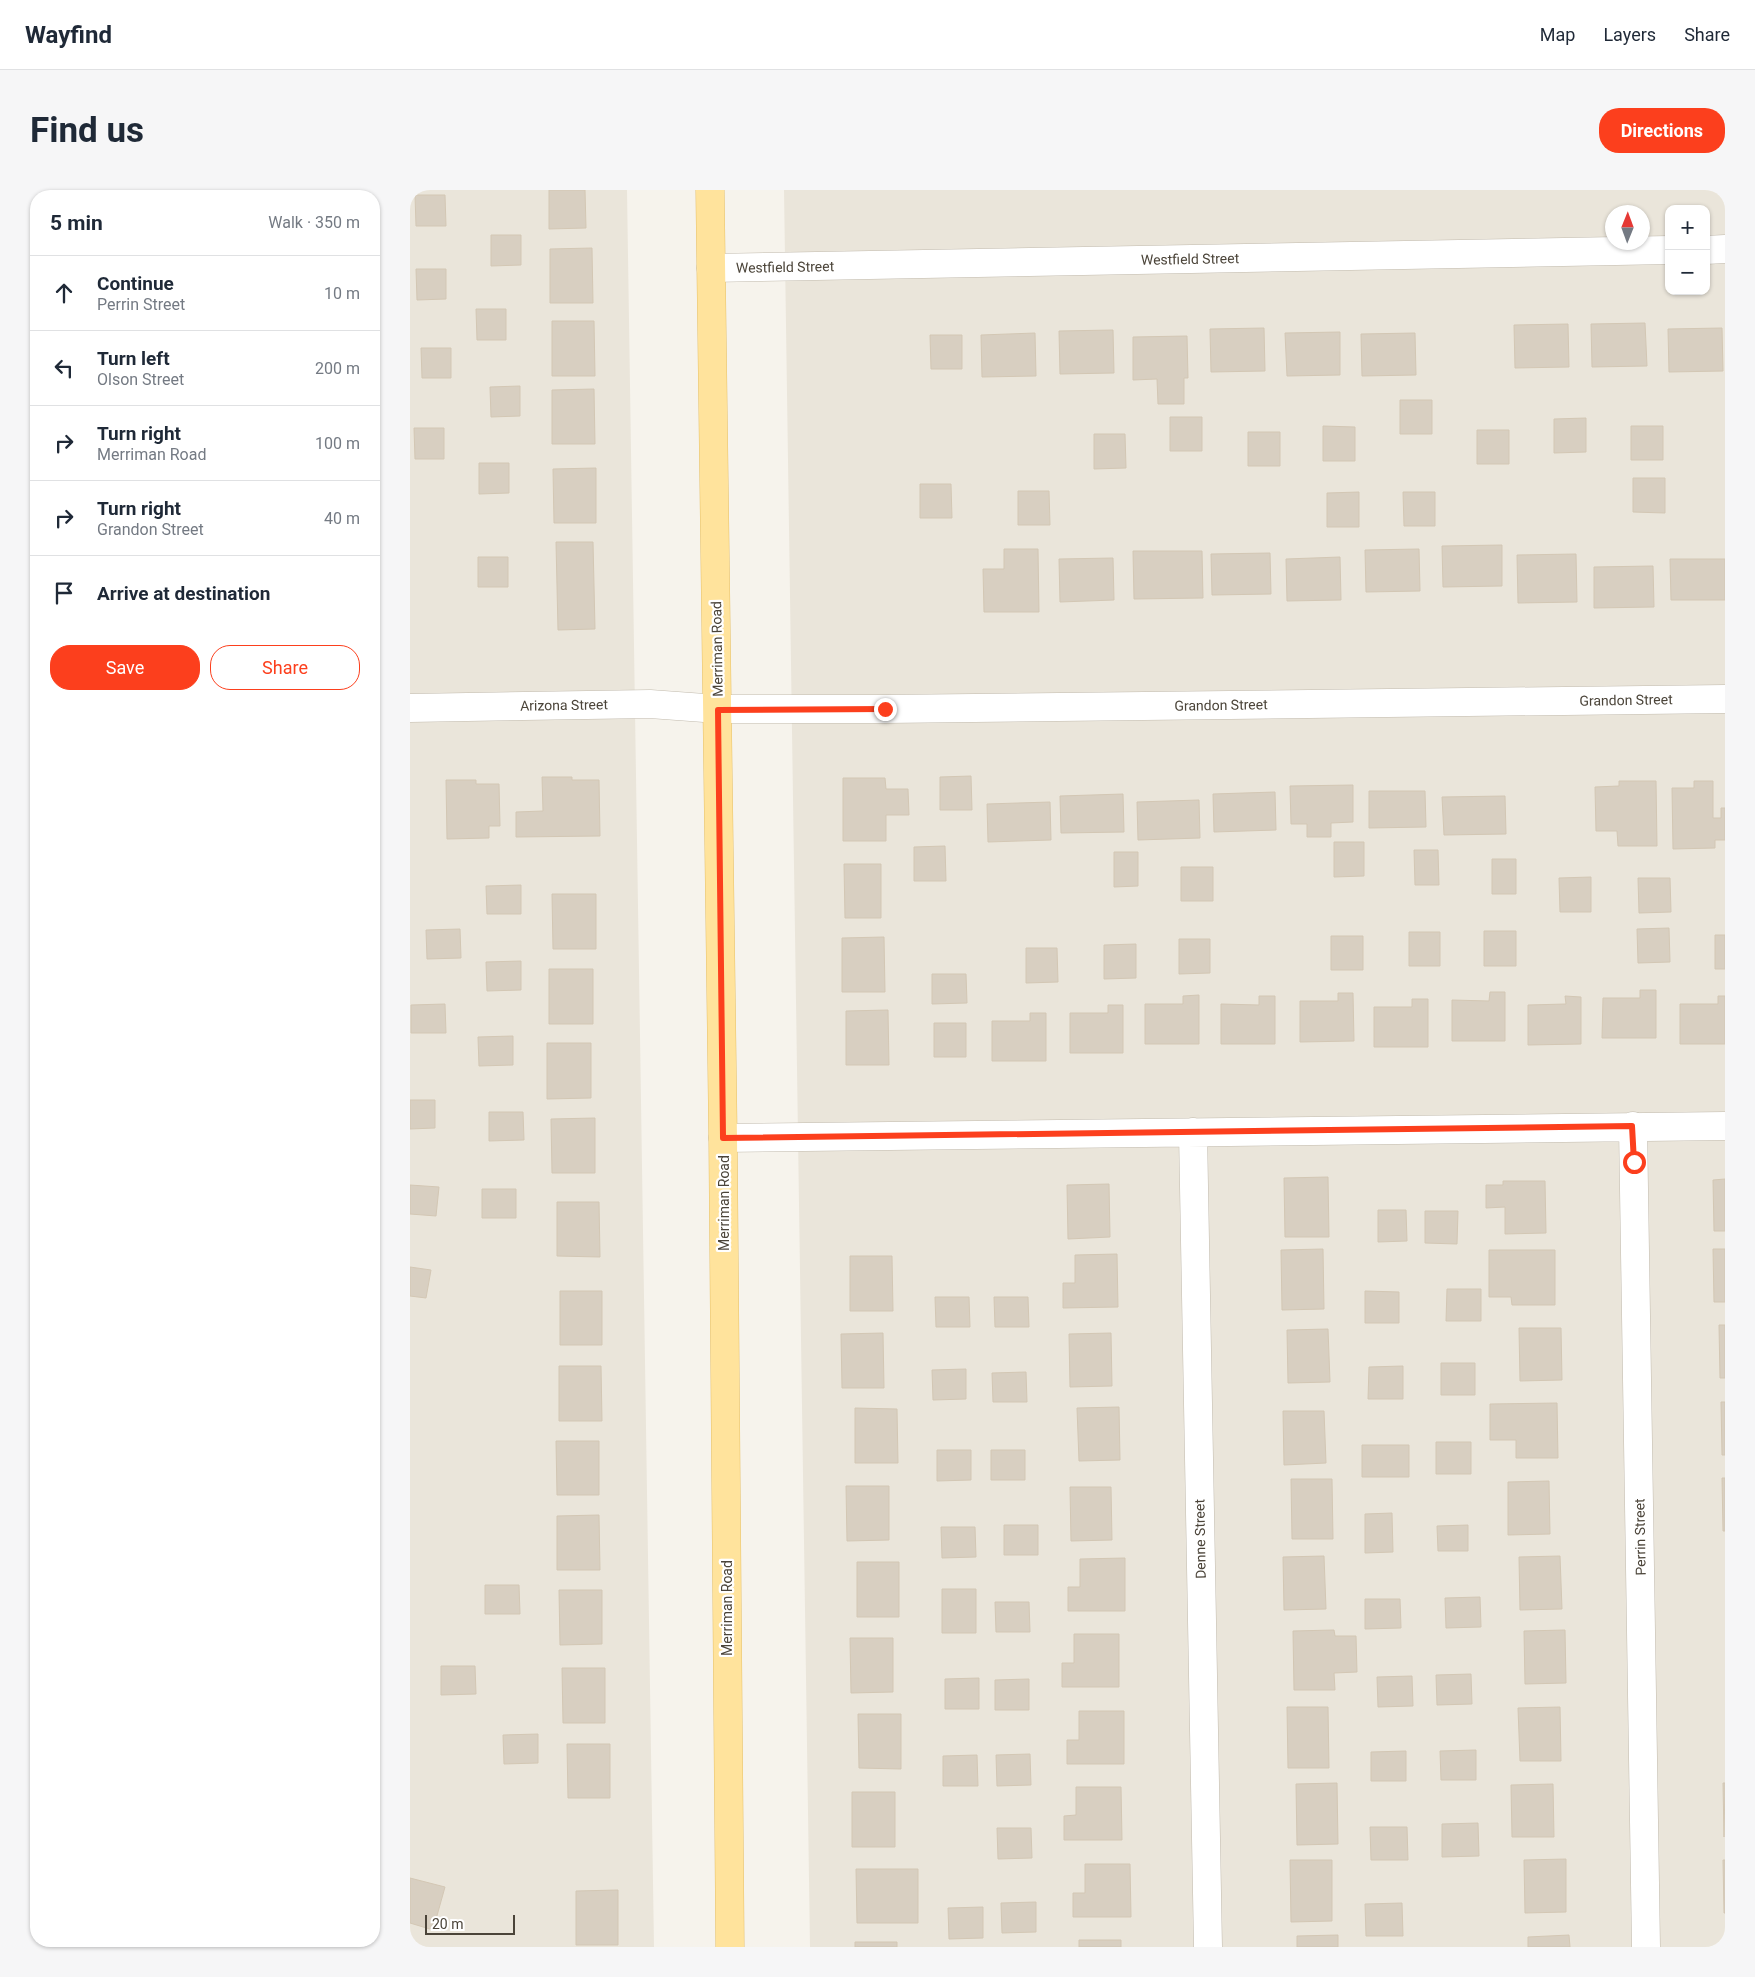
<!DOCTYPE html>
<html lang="en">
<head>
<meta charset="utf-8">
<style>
  body { margin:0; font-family:Roboto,sans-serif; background:#f6f6f7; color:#1f2937 }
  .controls { position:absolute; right:15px; top:15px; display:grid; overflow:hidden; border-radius:10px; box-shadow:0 1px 4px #0004 }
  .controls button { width:45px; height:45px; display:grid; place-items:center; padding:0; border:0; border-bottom:1px solid #e0e1e3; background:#fff; color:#1f2937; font:25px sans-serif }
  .compass { position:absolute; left:1195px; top:15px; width:45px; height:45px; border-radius:50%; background:#fff; box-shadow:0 1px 4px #0004; rotate:1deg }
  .scale { position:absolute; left:15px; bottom:12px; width:90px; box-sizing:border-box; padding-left:5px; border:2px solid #4b4439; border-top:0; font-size:14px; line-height:18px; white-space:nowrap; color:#4b4439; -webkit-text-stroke:4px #fff; paint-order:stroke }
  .stop { position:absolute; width:15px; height:15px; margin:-11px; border:4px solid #fc3f1d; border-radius:50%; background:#fff }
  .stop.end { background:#fc3f1d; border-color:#fff; box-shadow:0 1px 5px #0008 }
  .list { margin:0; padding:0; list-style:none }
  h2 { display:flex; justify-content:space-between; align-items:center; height:65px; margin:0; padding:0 20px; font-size:21px }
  h2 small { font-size:16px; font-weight:400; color:#747a83 }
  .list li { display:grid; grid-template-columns:32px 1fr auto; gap:15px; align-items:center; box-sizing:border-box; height:75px; padding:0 20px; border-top:1px solid #e0e1e3 }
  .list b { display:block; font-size:19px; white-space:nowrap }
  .list p { margin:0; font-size:16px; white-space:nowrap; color:#747a83 }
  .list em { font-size:16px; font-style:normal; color:#747a83 }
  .actions { display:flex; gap:10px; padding:15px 20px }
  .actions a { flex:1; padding:11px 0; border:1px solid #fc3f1d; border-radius:20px; text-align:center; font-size:18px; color:#fc3f1d }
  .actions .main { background:#fc3f1d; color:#fff }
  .icon { flex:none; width:28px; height:28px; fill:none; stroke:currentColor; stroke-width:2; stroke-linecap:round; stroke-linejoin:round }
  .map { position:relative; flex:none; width:1315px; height:1757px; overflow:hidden; border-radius:20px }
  header { display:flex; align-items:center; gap:30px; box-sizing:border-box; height:70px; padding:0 25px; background:#fff; border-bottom:1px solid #e0e1e3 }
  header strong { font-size:24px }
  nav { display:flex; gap:28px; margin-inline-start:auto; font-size:18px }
  .intro { display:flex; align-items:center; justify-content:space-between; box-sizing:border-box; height:120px; padding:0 30px }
  h1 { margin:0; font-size:35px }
  .button { padding:12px 22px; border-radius:20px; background:#fc3f1d; color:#fff; font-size:18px; font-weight:700 }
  main { display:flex; gap:30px; padding:0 30px }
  aside { flex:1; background:#fff; border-radius:20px; box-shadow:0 1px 4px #0004 }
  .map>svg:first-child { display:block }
</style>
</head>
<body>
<header>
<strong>Wayfind</strong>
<nav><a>Map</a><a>Layers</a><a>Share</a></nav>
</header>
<div class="intro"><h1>Find us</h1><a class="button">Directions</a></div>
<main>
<aside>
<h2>5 min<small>Walk · 350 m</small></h2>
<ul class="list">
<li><svg class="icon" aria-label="ahead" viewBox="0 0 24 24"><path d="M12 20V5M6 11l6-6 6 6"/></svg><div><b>Continue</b><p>Perrin Street</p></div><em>10 m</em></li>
<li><svg class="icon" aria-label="left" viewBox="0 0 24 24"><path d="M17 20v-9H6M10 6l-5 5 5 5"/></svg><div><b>Turn left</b><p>Olson Street</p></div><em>200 m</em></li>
<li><svg class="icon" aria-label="right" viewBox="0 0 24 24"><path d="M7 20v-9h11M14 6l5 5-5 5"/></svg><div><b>Turn right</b><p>Merriman Road</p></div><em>100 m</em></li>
<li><svg class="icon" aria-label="right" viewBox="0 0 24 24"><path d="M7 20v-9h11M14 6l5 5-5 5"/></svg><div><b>Turn right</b><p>Grandon Street</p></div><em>40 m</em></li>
<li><svg class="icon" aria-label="arrive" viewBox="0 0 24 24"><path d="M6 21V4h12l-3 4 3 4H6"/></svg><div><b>Arrive at destination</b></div></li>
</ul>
<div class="actions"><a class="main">Save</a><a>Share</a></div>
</aside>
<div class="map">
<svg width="1315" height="1757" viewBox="0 0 1315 1757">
  <rect width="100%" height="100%" fill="#f6f3ec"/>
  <!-- residential -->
  <path fill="#eae5da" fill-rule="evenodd" d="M0,0h217l27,1757h-244z
    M374,0h941v1757h-915zM1259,19h37v82h-37zM1202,22h30v30h-30z"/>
  <!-- building -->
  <path fill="#d8cfc1" stroke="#d3c7b4" d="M139,0h36l1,38 -37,1z
    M5,5h30l1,31h-30z
    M81,45h30v30l-30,1z
    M182,58l1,55h-43v-54z
    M6,79h30v30l-29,1z
    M66,119h30v31h-29z
    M142,131h42l1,55h-43z
    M1235,133l2,43 -55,1 -1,-43z
    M1158,134l1,43 -54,1 -1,-43z
    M854,138l1,43 -54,1 -1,-43z
    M1312,138l1,43 -54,1 -1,-43z
    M703,140l1,43 -54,1 -1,-43z
    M930,142v43l-53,1 -2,-43z
    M625,143l1,43 -54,1 -1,-42z
    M1005,143l1,42 -54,1 -1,-42z
    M520,145h32v34h-31z
    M777,146l1,42h-4v26h-26l-1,-25 -24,1v-43z
    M11,158h30v30h-29z
    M110,196v30l-29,1 -1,-30z
    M184,199l1,55h-43v-54z
    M990,210h32v34h-32z
    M760,227h32v34h-32z
    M1176,228v34l-32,1v-34z
    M913,236l32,1v34h-32z
    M1221,236h32v34h-32z
    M4,238h30v31h-29z
    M1067,240h32v34h-32z
    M838,242h32v34h-32z
    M684,244h31l1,34 -32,1z
    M69,273h30v30l-30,1z
    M186,278v55h-42l-1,-54z
    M1223,288h32v35l-32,-1z
    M510,294h31l1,34h-32z
    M608,301h31l1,34h-32z
    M949,302v35h-32v-34z
    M993,302h32v34h-31z
    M146,352h37l2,87 -37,1z
    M1092,355v41l-59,1 -1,-41z
    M594,359h34l1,63h-55l-1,-43h21z
    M1009,359l1,42 -54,1 -1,-42z
    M723,361h69l1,47 -69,1z
    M860,363l1,41 -59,1 -1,-41z
    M1166,364l1,48 -59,1 -1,-48z
    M68,367h30v30h-30z
    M930,367l1,43 -54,1 -1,-42z
    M703,368l1,42 -54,2 -1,-43z
    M1260,369h55v41h-54z
    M1243,376l1,41 -60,1v-41z
    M561,586l1,34h-32v-33z
    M132,587h30v3h27l1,56 -84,1v-25l27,-1z
    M433,588h42l1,11h22l1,26h-23v26h-43z
    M36,590h30v4h23l1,42h-11v12l-42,1z
    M1209,591h37l1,65h-39l-1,-15h-21l-1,-44 24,-1z
    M1284,591h19v37h8v-10h4v32h-10v8l-42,1 -1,-61h22z
    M943,595v37l-22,1v14h-24v-13h-16l-1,-38z
    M959,601h56l1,36 -57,1z
    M865,602l1,38 -62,2 -1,-38z
    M713,604l1,38 -63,1 -1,-37z
    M1095,606l1,38 -62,1 -2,-38z
    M789,610l1,38 -62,2 -1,-38z
    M640,612l1,38 -63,2 -1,-38z
    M924,652h30v34l-30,1z
    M535,656l1,35h-32v-34z
    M1004,660h24l1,35h-24z
    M704,662h24v34l-24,1z
    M1082,669h24v35h-24z
    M434,674h37v54h-36z
    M771,677h32v34h-32z
    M1181,687v35h-31l-1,-34z
    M1228,688h32l1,34 -32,1z
    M111,695v29h-34l-1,-28z
    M142,704h44v55h-43z
    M1259,738l1,34 -32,1 -1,-34z
    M50,739l1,29 -34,1 -1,-29z
    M1074,741h32v35h-32z
    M999,742h31v34h-31z
    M1305,745h10v34h-10z
    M921,746h32v34h-32z
    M474,747l1,55h-43v-54z
    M769,749h31v34l-31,1z
    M726,754v34l-32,1v-34z
    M616,758h31l1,34 -32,1z
    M111,771v29l-34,1 -1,-29z
    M139,779h44v55h-44z
    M522,784h34l1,29 -35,1z
    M1230,800h16v48h-54l1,-40h37z
    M1080,802h15v49h-53v-41l37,1z
    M928,803h15l1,48 -54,1v-41h38z
    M789,805v49h-54v-40h38v-8z
    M849,806h16v48h-54v-40l38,1z
    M1155,806l16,1v47l-53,1v-40l38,-1z
    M1308,806h7v48h-45v-40h38z
    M1002,809h16v48h-54v-40h38z
    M35,814l1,29h-35v-28z
    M698,815h15v48h-53v-40h38z
    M478,820l1,55h-43v-54z
    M620,823h16v48h-54v-40h38z
    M524,833h32v34h-32z
    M103,846v29l-34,1 -1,-29z
    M137,853h44v55l-44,1z
    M0,910h25v28l-25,1z
    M79,922h34l1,28 -35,1z
    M185,928v55h-43l-1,-54z
    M918,987l1,60h-44l-1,-59z
    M1315,989v52h-11l-1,-51z
    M1093,991h42l1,52 -41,1v-27l-19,1v-23h17z
    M699,994l1,53 -42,2 -1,-54z
    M0,995l29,2 -3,29 -26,-2z
    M72,999h34v29h-34z
    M147,1012h42l1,55 -43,-1z
    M968,1020h28l1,31 -29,1z
    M1015,1021h33l-1,33 -32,-1z
    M913,1059l1,60 -42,1 -1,-60z
    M1303,1059h12v53h-11z
    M1079,1060h66v55h-43l-1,-8h-22z
    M707,1064l1,53 -55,1v-25h12v-28z
    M440,1066h42l1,55h-43z
    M0,1077l21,3 -5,28 -16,-2z
    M1037,1099h34v32h-35z
    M150,1101h42v54h-42z
    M955,1101l34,1v31h-34z
    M525,1107h34l1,30h-34z
    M584,1107h34l1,30h-34z
    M1309,1135h6v53h-5z
    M1109,1138h42l1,52 -42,1z
    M918,1139l2,53 -42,1 -1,-53z
    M473,1143l1,55h-42l-1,-54z
    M701,1143l1,53 -42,1 -1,-53z
    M1031,1173h34v32h-34z
    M149,1176h42l1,55h-43z
    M993,1176v33h-35l1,-32z
    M556,1179v30l-33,1 -1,-30z
    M616,1182l1,30h-34l-1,-29z
    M1311,1212h4v53h-3z
    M1147,1213l1,55h-42v-18h-26v-36z
    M709,1217l1,53 -41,1 -2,-53z
    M445,1218l42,1 1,54h-43z
    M873,1221h41l2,52 -42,2z
    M146,1251h43v54h-42z
    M1026,1252h35v32h-35z
    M952,1255h47v32h-47z
    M527,1260h34v30l-34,1z
    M581,1260h34v30h-34z
    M1312,1288h3v53h-2z
    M881,1289h41l1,60h-41z
    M1139,1291l1,53 -42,1v-53z
    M436,1296h43v54l-42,1z
    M660,1297h41l1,53 -41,1z
    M982,1323l1,39 -28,1v-39z
    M189,1325l1,55h-43v-54z
    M594,1335h34v30h-34z
    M1058,1335v26h-30l-1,-25z
    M531,1337h34l1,30 -34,1z
    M914,1366l2,53 -42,1 -1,-53z
    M1150,1366l2,53 -42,1 -1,-53z
    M715,1368v53h-57v-24h12v-28z
    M447,1372h42v55h-42z
    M75,1395h34l1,29h-35z
    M532,1399h34v44h-34z
    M149,1400h43v54l-42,1z
    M1070,1407l1,30 -35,1 -1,-30z
    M955,1409h35l1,29 -36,1z
    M585,1412h34l1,30h-34z
    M924,1440l1,6h21l1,36 -23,1 1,17h-41l-1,-59z
    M1155,1440l1,53 -41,1 -1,-53z
    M664,1444h45v53h-57v-24h12z
    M440,1448h43v54l-42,1z
    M31,1476h34l1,28 -35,1z
    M152,1478h43v55h-42z
    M1061,1484l1,30 -35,1 -1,-30z
    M1002,1486l1,30 -35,1 -1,-30z
    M569,1488v31h-34v-30z
    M619,1489v31h-34v-30z
    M877,1517h41l1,61h-41z
    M1150,1517l1,54h-41l-2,-53z
    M669,1521h45v53h-57v-24h12z
    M448,1524h43v55l-42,-1z
    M128,1544v29l-34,1 -1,-29z
    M157,1554h43v54h-42z
    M1066,1560v30h-35l-1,-29z
    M996,1561v30h-35v-29z
    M620,1564l1,31 -34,1 -1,-31z
    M567,1565l1,31h-35v-30z
    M927,1593l1,61 -41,1 -1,-61z
    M1313,1593h2l-1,54z
    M1143,1594l1,53h-42l-1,-52z
    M666,1597h45l1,53h-58v-24l12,-1z
    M442,1602h43v55h-43z
    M1068,1633l1,33 -37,1v-33z
    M960,1637h37l1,33h-37z
    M587,1638h34l1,30 -34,1z
    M1156,1669v53l-41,1 -1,-53z
    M880,1670h42v61l-41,1z
    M1313,1670h2v53h-1z
    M675,1674h45l1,53h-58v-24h12z
    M446,1679h62v54h-61z
    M0,1688l35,9 -12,43 -23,-7z
    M208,1700v55h-42v-54z
    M626,1712v30l-34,1 -1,-30z
    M992,1713l1,33h-37l-1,-32z
    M573,1717v31l-34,1 -1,-31z
    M928,1745v12h-41v-11z
    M1159,1745l1,12h-42v-10z
    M669,1750h42v7h-42z
    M445,1752h42v5h-42z"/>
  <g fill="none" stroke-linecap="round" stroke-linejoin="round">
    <defs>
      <path id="minor" d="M1296,60l19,-1
        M301,78l958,-18
        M0,518l240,-4 68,5h167l840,-10
        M1223,936l13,821
        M783,942l15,815
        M313,948l1002,-12"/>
      <path id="major" d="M300,0l13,948 7,809"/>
    </defs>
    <!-- minor casing -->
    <use href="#minor" stroke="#c2bbae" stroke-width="29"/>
    <!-- major casing -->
    <use href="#major" stroke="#e6c16a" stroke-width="29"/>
    <!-- minor -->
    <use href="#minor" stroke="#fff" stroke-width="28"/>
    <!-- major -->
    <use href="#major" stroke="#ffe39c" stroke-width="28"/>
  </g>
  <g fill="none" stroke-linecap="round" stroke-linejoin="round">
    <!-- route -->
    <path stroke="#fc3f1d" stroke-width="6" d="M475,519l-167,1 5,428 909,-12 2,36"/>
  </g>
  <g text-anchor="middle" stroke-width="4.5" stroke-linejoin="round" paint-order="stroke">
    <!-- street labels -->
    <g font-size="14" fill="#4b4439" stroke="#fff">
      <text transform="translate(780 69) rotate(-1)" y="5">Westfield Street</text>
      <text transform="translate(375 77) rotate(-1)" y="5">Westfield Street</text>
      <text transform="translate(307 459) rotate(-91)" y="5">Merriman Road</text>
      <text transform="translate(1216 510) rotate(-1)" y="5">Grandon Street</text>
      <text transform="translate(154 515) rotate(-1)" y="5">Arizona Street</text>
      <text transform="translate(811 515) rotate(-1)" y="5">Grandon Street</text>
      <text transform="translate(314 1013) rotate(-90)" y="5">Merriman Road</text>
      <text transform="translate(1230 1347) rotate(-91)" y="5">Perrin Street</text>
      <text transform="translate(790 1349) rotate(-91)" y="5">Denne Street</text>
      <text transform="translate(317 1418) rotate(-90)" y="5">Merriman Road</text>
    </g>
  </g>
</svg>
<div class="controls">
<button>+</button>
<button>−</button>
</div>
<svg class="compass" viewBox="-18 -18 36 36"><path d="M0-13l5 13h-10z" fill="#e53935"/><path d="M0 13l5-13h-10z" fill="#747a83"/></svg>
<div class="scale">20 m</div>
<div class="stop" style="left:1224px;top:972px"></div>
<div class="stop end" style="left:475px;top:519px"></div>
</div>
</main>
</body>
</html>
